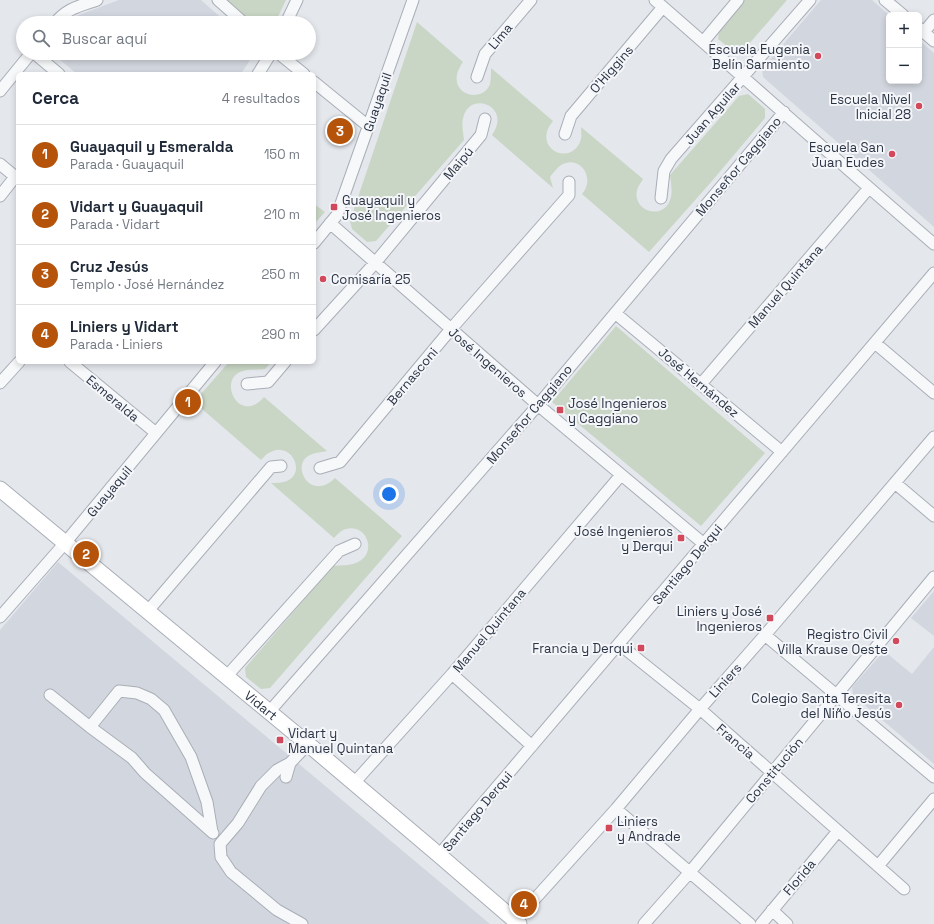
<!DOCTYPE html>
<html lang="es">
<head>
<meta charset="utf-8">
<style>
  body { margin:0; font-family:"Space Grotesk",sans-serif; background:#f6f6f7; color:#1f2937 }
  .controls { position:absolute; right:12px; top:12px; display:grid; overflow:hidden; border-radius:6px; box-shadow:0 2px 6px #0003 }
  .controls button { width:36px; height:36px; display:grid; place-items:center; padding:0; border:0; border-bottom:1px solid #e0e1e3; background:#fff; color:#1f2937; font:20px sans-serif }
  .you { position:absolute; left:389px; top:494px; width:14px; height:14px; margin:-10px; border:3px solid #fff; border-radius:50%; background:#1a73e8; box-shadow:0 0 0 6px #1a73e833 }
  .badge { display:grid; place-items:center; width:26px; height:26px; border-radius:50%; background:#b45309; color:#fff; font-size:13px; font-weight:700 }
  .pin { position:absolute; translate:-50% -50%; border:2px solid #fff; box-shadow:0 1px 4px #0006 }
  .list { margin:0; padding:0; list-style:none }
  h2 { display:flex; justify-content:space-between; align-items:center; height:52px; margin:0; padding:0 16px; font-size:17px }
  h2 small { font-size:13px; font-weight:400; color:#747a83 }
  .list li { display:grid; grid-template-columns:26px 1fr auto; gap:12px; align-items:center; box-sizing:border-box; height:60px; padding:0 16px; border-top:1px solid #e0e1e3 }
  .list b { display:block; font-size:15px; white-space:nowrap }
  .list p { margin:0; font-size:13px; white-space:nowrap; color:#747a83 }
  .list em { font-size:13px; font-style:normal; color:#747a83 }
  .icon { flex:none; width:22px; height:22px; fill:none; stroke:currentColor; stroke-width:2; stroke-linecap:round; stroke-linejoin:round }
  .map { position:relative; flex:none; width:934px; height:924px; overflow:hidden }
  .search { position:absolute; background:#fff; box-shadow:0 2px 6px #0003; left:16px; top:16px; width:300px; height:44px; display:flex; align-items:center; gap:10px; box-sizing:border-box; padding:0 14px; border-radius:22px; color:#747a83; font-size:15px }
  .panel { position:absolute; background:#fff; box-shadow:0 2px 6px #0003; left:16px; top:72px; width:300px; height:292px; border-radius:6px }
  .map>svg:first-child { display:block }
</style>
</head>
<body>
<div class="map">
<svg width="934" height="924" viewBox="0 0 934 924">
  <rect width="100%" height="100%" fill="#e4e7ec"/>
  <!-- built -->
  <path fill="#d2d6de" d="M119,0h82l26,23h-159l3,-5z
    M821,0h51l17,15v66h30v-41l15,13v174l-171,-150 -1,-8z
    M52,53h201v2l-12,19h-164z
    M58,562l432,362h-490v-294z
    M934,591v45l-23,-18z
    M934,647v117l-81,-69 -1,-8 32,-36 28,23z"/>
  <!-- green -->
  <path fill="#c9d6c5" d="M226,0h60l-11,23h-24z
    M743,0h44l-45,52h-8l-16,-13 1,-10z
    M417,22l46,40c-22,31 19,44 27,22 1,-5 1,-11 1,-16l62,53c-23,28 20,47 28,18 1,-4 0,-8 0,-12l62,52c-2,4 -5,7 -6,11 -5,21 26,31 33,10 3,-7 1,-17 0,-25l69,-79 9,-2 17,15v9l-53,63 -63,71 -67,-58c14,-16 -2,-40 -21,-29 -4,3 -8,8 -11,12l3,11 -61,-53c20,-28 -20,-44 -28,-20 -3,8 -1,17 0,25l-88,101 -9,1 -15,-13 -2,-8z
    M314,204l11,8 -11,12z
    M616,326l149,127 -64,73 -149,-124z
    M229,362h42l-6,7c-8,1 -18,0 -25,3 -22,10 0,53 24,25l63,54c-5,1 -14,2 -19,5 -17,11 3,46 27,22l67,58 -132,152 -9,1 -15,-12 -1,-9 88,-102c8,-1 18,0 25,-4 20,-10 8,-39 -12,-33 -5,1 -9,6 -12,9l-63,-55c5,0 13,0 18,-3 17,-11 0,-38 -18,-28 -4,1 -7,5 -10,8l-67,-58z"/>
  <g fill="none" stroke-linecap="round" stroke-linejoin="round">
    <defs>
      <path id="street" d="M218,0l26,23
        M655,0c93,81 185,163 279,244
        M885,0l18,15
        M55,23c12,-15 25,-17 42,-23
        M286,23l11,-23
        M919,28l15,13
        M924,32l10,-12
        M703,42l35,-42
        M34,53l25,21
        M278,53l26,21
        M258,74l13,-21
        M477,77l8,-23 46,-54
        M314,82l54,44
        M0,91l31,-38
        M565,134l6,-18 92,-109
        M0,164l18,15
        M0,196l15,-19
        M661,198l3,-27 7,-12 139,-159
        M330,223l208,182 166,139
        M314,243l23,-28 76,-215
        M615,313l167,139
        M314,330l61,-67 106,-128 4,-16
        M875,343l59,50
        M70,362l86,71
        M0,383l19,-21
        M247,384l21,-2 17,-20
        M701,384l168,-196
        M320,468l20,-6 111,-133 118,-134v-13
        M895,483l39,33
        M147,612l124,-145 10,-1
        M0,617l65,-74 150,-181
        M765,635l169,142
        M619,644l81,65 204,180
        M452,674l80,72
        M226,677l113,-126 16,-7
        M50,695l40,32 42,31 13,15 68,60
        M269,712l269,-307 246,-293
        M90,727l29,-36 18,2 14,6 13,11 27,47 16,45 5,30
        M286,777l4,-14
        M354,783l98,-109 169,-199
        M616,809l134,115
        M439,855l495,-582
        M878,866l56,-67
        M772,910l15,14
        M515,921l101,-112 84,-100 65,-74 169,-198
        M302,924l-25,-14 -46,-38 -10,-15 -1,-13 18,-21 23,-37 16,-16 13,-7 18,-19
        M644,924l46,-52 244,-295
        M761,924l77,-93"/>
      <g id="secondary">
        <path id="s1" d="M0,489l308,255 131,111 80,69"/>
      </g>
    </defs>
    <!-- street casing -->
    <use href="#street" stroke="#a9aeb7" stroke-width="13"/>
    <!-- secondary casing -->
    <use href="#secondary" stroke="#a9aeb7" stroke-width="17"/>
    <!-- street -->
    <use href="#street" stroke="#f7f8fa" stroke-width="11"/>
    <!-- secondary -->
    <use href="#secondary" stroke="#fff" stroke-width="15"/>
  </g>
  <!-- markers -->
  <g fill="#d1495b" stroke="#f4f6f9" stroke-width="1.5">
    <circle cx="818" cy="56" r="4"/>
    <circle cx="919" cy="106" r="4"/>
    <circle cx="892" cy="154" r="4"/>
    <rect x="330" y="203" width="8" height="8" rx="2"/>
    <circle cx="323" cy="279" r="4"/>
    <rect x="556" y="406" width="8" height="8" rx="2"/>
    <rect x="677" y="534" width="8" height="8" rx="2"/>
    <rect x="766" y="614" width="8" height="8" rx="2"/>
    <circle cx="896" cy="641" r="4"/>
    <rect x="637" y="644" width="8" height="8" rx="2"/>
    <circle cx="899" cy="705" r="4"/>
    <rect x="276" y="736" width="8" height="8" rx="2"/>
    <rect x="605" y="824" width="8" height="8" rx="2"/>
  </g>
  <g text-anchor="middle" stroke-width="4" stroke-linejoin="round" paint-order="stroke">
    <!-- street labels -->
    <g font-size="13" fill="#2b3445" stroke="#f4f6f9">
      <text transform="translate(500 36) rotate(-50)" y="5">Lima</text>
      <text transform="translate(611 69) rotate(-49)" y="5">O'Higgins</text>
      <text transform="translate(377 102) rotate(-71)" y="5">Guayaquil</text>
      <text transform="translate(712 113) rotate(-49)" y="5">Juan Aguilar</text>
      <text transform="translate(458 163) rotate(-50)" y="5">Maipú</text>
      <text transform="translate(738 166) rotate(-50)" y="5">Monseñor Caggiano</text>
      <text transform="translate(785 286) rotate(-49)" y="5">Manuel Quintana</text>
      <text transform="translate(488 362) rotate(41)" y="5">José Ingenieros</text>
      <text transform="translate(412 376) rotate(-50)" y="5">Bernasconi</text>
      <text transform="translate(699 382) rotate(40)" y="5">José Hernández</text>
      <text transform="translate(113 398) rotate(40)" y="5">Esmeralda</text>
      <text transform="translate(529 414) rotate(-50)" y="5">Monseñor Caggiano</text>
      <text transform="translate(109 491) rotate(-50)" y="5">Guayaquil</text>
      <text transform="translate(687 564) rotate(-50)" y="5">Santiago Derqui</text>
      <text transform="translate(489 630) rotate(-50)" y="5">Manuel Quintana</text>
      <text transform="translate(725 680) rotate(-48)" y="5">Liniers</text>
      <text dy="5" stroke="none"><textPath href="#s1" startOffset="339">Vidart</textPath></text>
      <text transform="translate(736 741) rotate(41)" y="5">Francia</text>
      <text transform="translate(774 770) rotate(-50)" y="5">Constitución</text>
      <text transform="translate(477 811) rotate(-50)" y="5">Santiago Derqui</text>
      <text transform="translate(799 877) rotate(-50)" y="5">Florida</text>
    </g>
    <!-- poi labels -->
    <g font-size="13" fill="#2b3445" stroke="#f4f6f9" text-anchor="end">
      <text x="810" y="54">Escuela Eugenia<tspan x="810" dy="15">Belín Sarmiento</tspan></text>
      <text x="911" y="104">Escuela Nivel<tspan x="911" dy="15">Inicial 28</tspan></text>
      <text x="884" y="152">Escuela San<tspan x="884" dy="15">Juan Eudes</tspan></text>
      <text x="342" y="205" text-anchor="start">Guayaquil y<tspan x="342" dy="15">José Ingenieros</tspan></text>
      <text x="331" y="284" text-anchor="start">Comisaría 25</text>
      <text x="568" y="408" text-anchor="start">José Ingenieros<tspan x="568" dy="15">y Caggiano</tspan></text>
      <text x="673" y="536">José Ingenieros<tspan x="673" dy="15">y Derqui</tspan></text>
      <text x="762" y="616">Liniers y José<tspan x="762" dy="15">Ingenieros</tspan></text>
      <text x="888" y="639">Registro Civil<tspan x="888" dy="15">Villa Krause Oeste</tspan></text>
      <text x="633" y="653">Francia y Derqui</text>
      <text x="891" y="703">Colegio Santa Teresita<tspan x="891" dy="15">del Niño Jesús</tspan></text>
      <text x="288" y="738" text-anchor="start">Vidart y<tspan x="288" dy="15">Manuel Quintana</tspan></text>
      <text x="617" y="826" text-anchor="start">Liniers<tspan x="617" dy="15">y Andrade</tspan></text>
    </g>
  </g>
</svg>
<div class="controls">
<button>+</button>
<button>−</button>
</div>
<div class="you"></div>
<div class="pin badge" style="left:188px;top:402px">1</div>
<div class="pin badge" style="left:86px;top:554px">2</div>
<div class="pin badge" style="left:340px;top:131px">3</div>
<div class="pin badge" style="left:524px;top:904px">4</div>
<div class="search"><svg class="icon" aria-label="search" viewBox="0 0 24 24"><circle cx="10" cy="10" r="6"/><path d="M15 15l6 6"/></svg>Buscar aquí</div>
<section class="panel">
<h2>Cerca<small>4 resultados</small></h2>
<ul class="list">
<li><span class="badge">1</span><div><b>Guayaquil y Esmeralda</b><p>Parada · Guayaquil</p></div><em>150 m</em></li>
<li><span class="badge">2</span><div><b>Vidart y Guayaquil</b><p>Parada · Vidart</p></div><em>210 m</em></li>
<li><span class="badge">3</span><div><b>Cruz Jesús</b><p>Templo · José Hernández</p></div><em>250 m</em></li>
<li><span class="badge">4</span><div><b>Liniers y Vidart</b><p>Parada · Liniers</p></div><em>290 m</em></li>
</ul>
</section>
</div>
</body>
</html>
